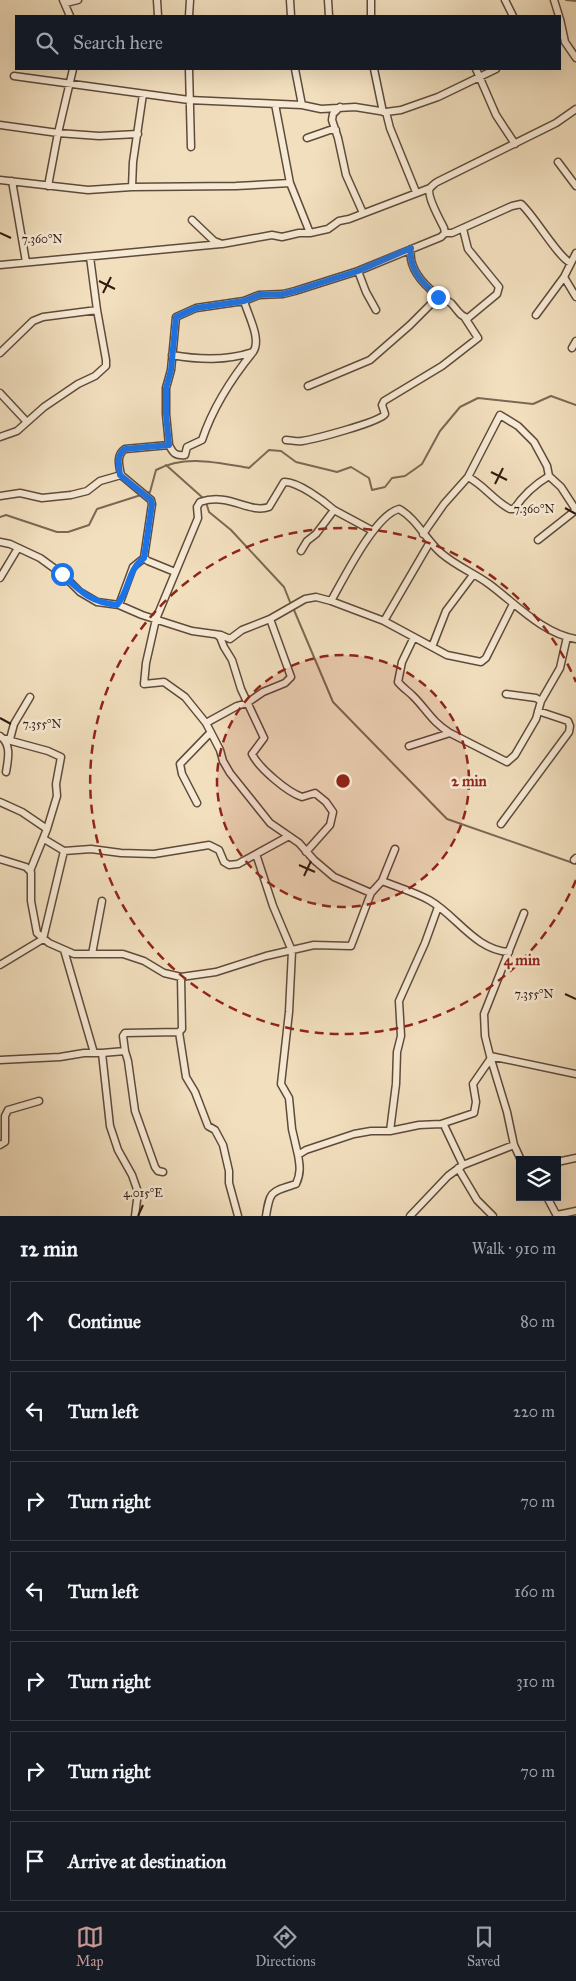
<!DOCTYPE html>
<html lang="en">
<head>
<meta charset="utf-8">
<style>
  body { margin:0; font-family:"IM FELL Great Primer",serif; background:#20242c; color:#f1f3f6 }
  .controls { position:absolute; right:15px; bottom:15px; display:grid; overflow:hidden; border-radius:0px; box-shadow:0 5px 20px #0002 }
  .controls button { width:45px; height:45px; display:grid; place-items:center; padding:0; border:0; border-bottom:1px solid #363941; background:#171b24; color:#f1f3f6; font:25px sans-serif }
  .stop { position:absolute; width:15px; height:15px; margin:-11px; border:4px solid #1a73e8; border-radius:50%; background:#fff }
  .stop.end { background:#1a73e8; border-color:#fff; box-shadow:0 1px 5px #0008 }
  .list { margin:0; padding:0; list-style:none }
  h2 { display:flex; justify-content:space-between; align-items:center; height:65px; margin:0; padding:0 20px; font-size:21px }
  h2 small { font-size:16px; font-weight:400; color:#9ea1a6 }
  .list li { display:grid; grid-template-columns:32px 1fr auto; gap:15px; align-items:center; box-sizing:border-box; height:80px; margin:0 10px 10px; padding:0 10px; border:1px solid #363941; border-radius:0px }
  .list b { display:block; font-size:19px; white-space:nowrap }
  .list em { font-size:16px; font-style:normal; color:#9ea1a6 }
  .icon { flex:none; width:28px; height:28px; fill:none; stroke:currentColor; stroke-width:2; stroke-linecap:round; stroke-linejoin:round }
  .map { position:relative; flex:none; width:576px; height:1216px; overflow:hidden }
  .search { position:absolute; background:#171b24; box-shadow:0 5px 20px #0002; left:15px; right:15px; top:15px; height:55px; display:flex; align-items:center; gap:12px; box-sizing:border-box; padding:0 18px; border-radius:0px; color:#9ea1a6; font-size:19px }
  .sheet { height:695px; background:#171b24 }
  nav { display:flex; justify-content:space-around; align-items:center; box-sizing:border-box; height:70px; border-top:1px solid #363941; background:#171b24; font-size:14px; color:#9ea1a6 }
  nav a { display:grid; justify-items:center; gap:2px }
  nav .on { color:#c59692 }
  .map>svg:first-child { display:block }
</style>
</head>
<body>
<div class="map">
<svg width="576" height="1216" viewBox="0 0 576 1216">
  <rect width="100%" height="100%" fill="#f2dfbe"/>
  <filter id="stains"><feTurbulence type="fractalNoise" baseFrequency=".004" numOctaves="4"/><feColorMatrix values="0 0 0 0 .2 0 0 0 0 .09 0 0 0 0 .02 0 0 0 .5 -.17"/></filter>
  <radialGradient id="worn" r=".72"><stop offset=".6" stop-color="#630" stop-opacity="0"/><stop offset="1" stop-color="#630" stop-opacity=".3"/></radialGradient>
  <g fill="none" stroke-linecap="round" stroke-linejoin="round">
    <!-- stream -->
    <path stroke="#7b6854" stroke-width="2" d="M566,0l10,1
      M166,465l37,33
      M145,493l5,-1 6,-22c29,-16 63,-7 93,-2l20,-18 12,1 15,11 41,10 14,-5 18,11 3,12 13,-3 7,-9 13,-2 17,-12 18,-33 20,-24 18,-9 55,6 18,-8 25,9
      M206,502l3,10 22,18 53,57 6,15
      M0,517l6,-2 51,17h11l21,-7 8,-16 44,-14
      M294,610l39,92 114,117 129,45"/>
    <defs>
      <path id="minor" d="M63,0l7,16
        M157,0l1,16
        M290,0l1,16
        M328,0l1,16
        M371,0v16
        M505,0l8,16
        M554,0l5,16
        M66,3l12,-3
        M189,16l1,-16
        M560,19l5,23 11,16
        M73,69l-15,64 41,3 39,-2
        M189,69l2,78
        M295,69l7,36
        M374,69l9,43
        M476,69l20,46 19,29
        M14,76l175,24 113,5 19,4 34,-2 31,5 15,-2 37,-13 58,-28
        M275,104l15,79 20,50
        M340,107l-7,7 -1,6 6,18 8,37 17,38
        M386,112l4,16 26,64
        M0,125l58,8 -10,53
        M307,138l23,-8h6
        M558,162l18,24
        M0,180l88,10 44,-3 104,-1 54,-3
        M12,181l14,81
        M132,187l1,-25 10,-68
        M192,220l22,21 8,3 50,-9 10,2 17,-4h11l18,-4 11,-8 10,-2 81,-31
        M445,233h7l60,-27 9,-2c13,11 38,55 50,59
        M411,249c-3,19 12,35 26,46 4,4 10,5 14,8 6,6 9,14 17,15l29,-24 2,-7 -31,-38 -5,-20
        M576,253l-12,24 12,20
        M0,265l221,-21
        M358,271l8,21 10,18
        M536,315l28,-38
        M572,348l4,-7
        M0,353l33,-32 10,-4 54,-7
        M172,355c28,5 54,6 81,-3 9,-12 -5,-37 -9,-51
        M308,386l62,-26 40,-35 28,-28
        M0,393l27,29
        M0,437l17,-6 27,-24 34,-23 17,-8 11,-10v-6l-9,-50 -7,-53
        M286,440c5,0 11,2 16,1 13,-2 78,-19 83,-27l-3,-9 2,-4 58,-35 36,-28 -13,-20
        M169,445c4,8 6,11 16,10l2,-8 15,-7c11,-33 29,-61 51,-88
        M468,477c16,8 26,24 42,32h4c10,-15 20,-24 35,-33
        M0,496l20,-3 22,5 29,-3 16,-4 13,-10 21,-6
        M334,510c-10,-9 -37,-29 -50,-28l-15,25c-21,7 -39,-15 -69,-5l-3,5 1,11 -42,101 -10,44 -2,21 20,-2 21,15 21,26 14,27 3,11 7,12 40,50 29,20 15,17 20,17 37,16
        M423,534l21,-30 24,-27 32,-62 18,11 16,16 13,24 2,10 12,11 15,23
        M538,540l38,-30
        M0,542l10,2 30,14 22,16 18,18 17,10 22,3 23,10 50,16 29,4 9,4 12,-9 28,-11 35,-20 11,-2 15,4c13,-23 44,-86 68,-92 17,9 27,31 42,44 15,13 33,20 48,31 27,20 53,49 87,55
        M301,551l6,-10 9,-7 18,-24 39,21
        M144,558l4,3 27,11
        M0,578l18,-30
        M331,601l53,20 63,34 34,7 5,-4 27,-54
        M119,605l14,-38 11,-9 8,-54 -1,-4 -30,-25c-2,-10 -5,-20 4,-26l44,-4 -3,-31v-26l5,-18 5,-53 20,-9 48,-7 15,-6 24,-1 12,-3 63,-20 83,-34 4,-4 -1,-5c-4,-8 -18,-33 -14,-40 1,-1 6,-6 7,-6l119,-59 20,-14
        M384,621l46,-79
        M217,635l3,2 4,10 8,13 9,29 23,49 -12,16c7,14 35,38 50,43l13,-4 11,9 7,10 -3,13 -24,27
        M414,637l-12,25 -4,20c5,6 10,9 15,14 14,14 19,26 37,37
        M432,647l14,-36 27,-36
        M506,694l30,4 5,3
        M206,723l31,-17 10,-3 16,-11 22,-9 6,-6 -21,-58
        M0,736c12,8 8,24 6,36
        M4,739l44,12 13,6 -5,27 1,12 -10,33
        M5,739h5l4,-15 16,-27
        M409,746l41,-13 57,29 8,-7 21,-36 5,-18 19,-33 7,-31
        M0,802l22,10 25,17 -17,42
        M197,803l-15,-29 -2,-10 30,-31
        M501,824l68,-92 1,-6 -2,-5 -30,-10
        M44,839l20,12
        M256,854l17,52 19,45 -3,61 -8,72 8,14 3,31 6,26
        M0,859l26,8 5,5v29l6,32 12,10 25,11h49l21,7 20,12 17,4 35,-5 50,-16 48,-11 37,1 20,-53 11,-12 13,-32
        M574,860l2,-2
        M382,881c15,6 32,11 47,19 27,15 46,50 80,52
        M64,950l30,103
        M92,954l10,-53
        M0,965l43,-26 21,-88 27,-2 30,4 33,1 55,-9 10,5 5,12 5,3 9,-1 51,-28
        M179,1032l7,45 9,15 13,34 7,4 8,15 6,26v12l9,33
        M125,1051l3,10 7,50 20,56 3,4 5,1
        M102,1053l23,-2 -2,-15 2,-3 54,-1 3,-3 -1,-52
        M490,1056l86,18
        M0,1060l60,-3 24,-4h18l8,73 8,24 14,25 6,17 -3,24
        M441,1124l33,-11 2,-11 -3,-18 18,-26
        M390,1131l6,-47 1,-32 4,-16 -2,-35 26,-58 13,-36
        M0,1145l5,-3v-26l3,-6 31,-9
        M521,1160l-7,-15 -7,-33 -17,-56 -5,-20 -1,-22 40,-101
        M557,1162l19,-4
        M458,1168l19,32 16,16
        M547,1197l10,19
        M557,1215l19,-4
        M266,1216c4,-26 5,-24 30,-32 5,-11 4,-18 2,-29l8,-5 48,-16 17,-3h19l29,-6 22,-1 3,1 19,40
        M410,1216l38,-40 15,-11 51,-20"/>
    </defs>
    <!-- minor casing -->
    <use href="#minor" stroke="#5f4b3b" stroke-width="9"/>
    <!-- minor -->
    <use href="#minor" stroke="#f7ead5" stroke-width="6"/>
  </g>
  <g fill="none" stroke-linecap="round" stroke-linejoin="round">
    <!-- route -->
    <path stroke="#1a73e8" stroke-width="6" d="M62,574c19,18 28,28 55,31 13,-15 10,-35 27,-47l8,-54 -1,-4 -31,-25c-1,-10 -4,-20 5,-26l44,-4 -3,-31v-26l5,-18 5,-53 20,-9 48,-7 15,-6 24,-1 12,-3 63,-20 53,-23c-3,22 13,36 27,49"/>
  </g>
  <!-- ticks -->
  <path fill="none" stroke="#2e1a0f" stroke-width="2" d="M0,233l11,5M99,281l16,8M103,293l8,-16M491,472l16,8M495,484l8,-16M565,508l11,6M0,718l11,6M299,865l16,7M304,876l7,-15M565,994l11,5M138,1216l5,-11"/>
  <!-- distance rings -->
  <circle cx="343" cy="781" r="126" fill="#8f2418" fill-opacity=".12"/>
  <g fill="none" stroke="#8f2418" stroke-width="2.5" stroke-dasharray="9 6">
    <circle cx="343" cy="781" r="126"/>
    <path d="M576 880A253 253 0 1 1 576 682"/>
  </g>
  <g font-size="12" text-anchor="middle" fill="#2e1a0f" stroke="#f7ead5" stroke-width="5" stroke-linejoin="round" paint-order="stroke">
    <text x="42" y="243">7.360°N</text>
    <text x="534" y="513">7.360°N</text>
    <text x="42" y="728">7.355°N</text>
    <text x="534" y="998">7.355°N</text>
    <text x="143" y="1197">4.015°E</text>
  </g>
  <circle cx="343" cy="781" r="8" fill="#8f2418" stroke="#f7ead5" stroke-width="2.5"/>
  <g font-size="15" text-anchor="middle" font-weight="bold" fill="#8f2418" stroke="#f7ead5" stroke-width="5" stroke-linejoin="round" paint-order="stroke">
    <text x="469" y="786">2 min</text>
    <text x="522" y="965">4 min</text>
  </g>
  <rect width="100%" height="100%" filter="url(#stains)"/>
  <rect width="100%" height="100%" fill="url(#worn)"/>
</svg>
<div class="controls">
<button><svg class="icon" aria-label="layers" viewBox="0 0 24 24"><path d="M12 4l9 5-9 5-9-5zM3 14l9 5 9-5"/></svg></button>
</div>
<div class="stop" style="left:62px;top:574px"></div>
<div class="stop end" style="left:438px;top:297px"></div>
<div class="search"><svg class="icon" aria-label="search" viewBox="0 0 24 24"><circle cx="10" cy="10" r="6"/><path d="M15 15l6 6"/></svg>Search here</div>
</div>
<section class="sheet">
<h2>12 min<small>Walk · 910 m</small></h2>
<ul class="list">
<li><svg class="icon" aria-label="ahead" viewBox="0 0 24 24"><path d="M12 20V5M6 11l6-6 6 6"/></svg><div><b>Continue</b></div><em>80 m</em></li>
<li><svg class="icon" aria-label="left" viewBox="0 0 24 24"><path d="M17 20v-9H6M10 6l-5 5 5 5"/></svg><div><b>Turn left</b></div><em>220 m</em></li>
<li><svg class="icon" aria-label="right" viewBox="0 0 24 24"><path d="M7 20v-9h11M14 6l5 5-5 5"/></svg><div><b>Turn right</b></div><em>70 m</em></li>
<li><svg class="icon" aria-label="left" viewBox="0 0 24 24"><path d="M17 20v-9H6M10 6l-5 5 5 5"/></svg><div><b>Turn left</b></div><em>160 m</em></li>
<li><svg class="icon" aria-label="right" viewBox="0 0 24 24"><path d="M7 20v-9h11M14 6l5 5-5 5"/></svg><div><b>Turn right</b></div><em>310 m</em></li>
<li><svg class="icon" aria-label="right" viewBox="0 0 24 24"><path d="M7 20v-9h11M14 6l5 5-5 5"/></svg><div><b>Turn right</b></div><em>70 m</em></li>
<li><svg class="icon" aria-label="arrive" viewBox="0 0 24 24"><path d="M6 21V4h12l-3 4 3 4H6"/></svg><div><b>Arrive at destination</b></div></li>
</ul>
</section>
<nav>
<a class="on"><svg class="icon" aria-label="map" viewBox="0 0 24 24"><path d="M3 6l6-2 6 2 6-2v14l-6 2-6-2-6 2zM9 4v14M15 6v14"/></svg>Map</a>
<a><svg class="icon" aria-label="directions" viewBox="0 0 24 24"><path d="M12 3l9 9-9 9-9-9zM9 14v-3h6M13 9l2 2-2 2"/></svg>Directions</a>
<a><svg class="icon" aria-label="saved" viewBox="0 0 24 24"><path d="M7 4h10v16l-5-4-5 4z"/></svg>Saved</a>
</nav>
</body>
</html>
